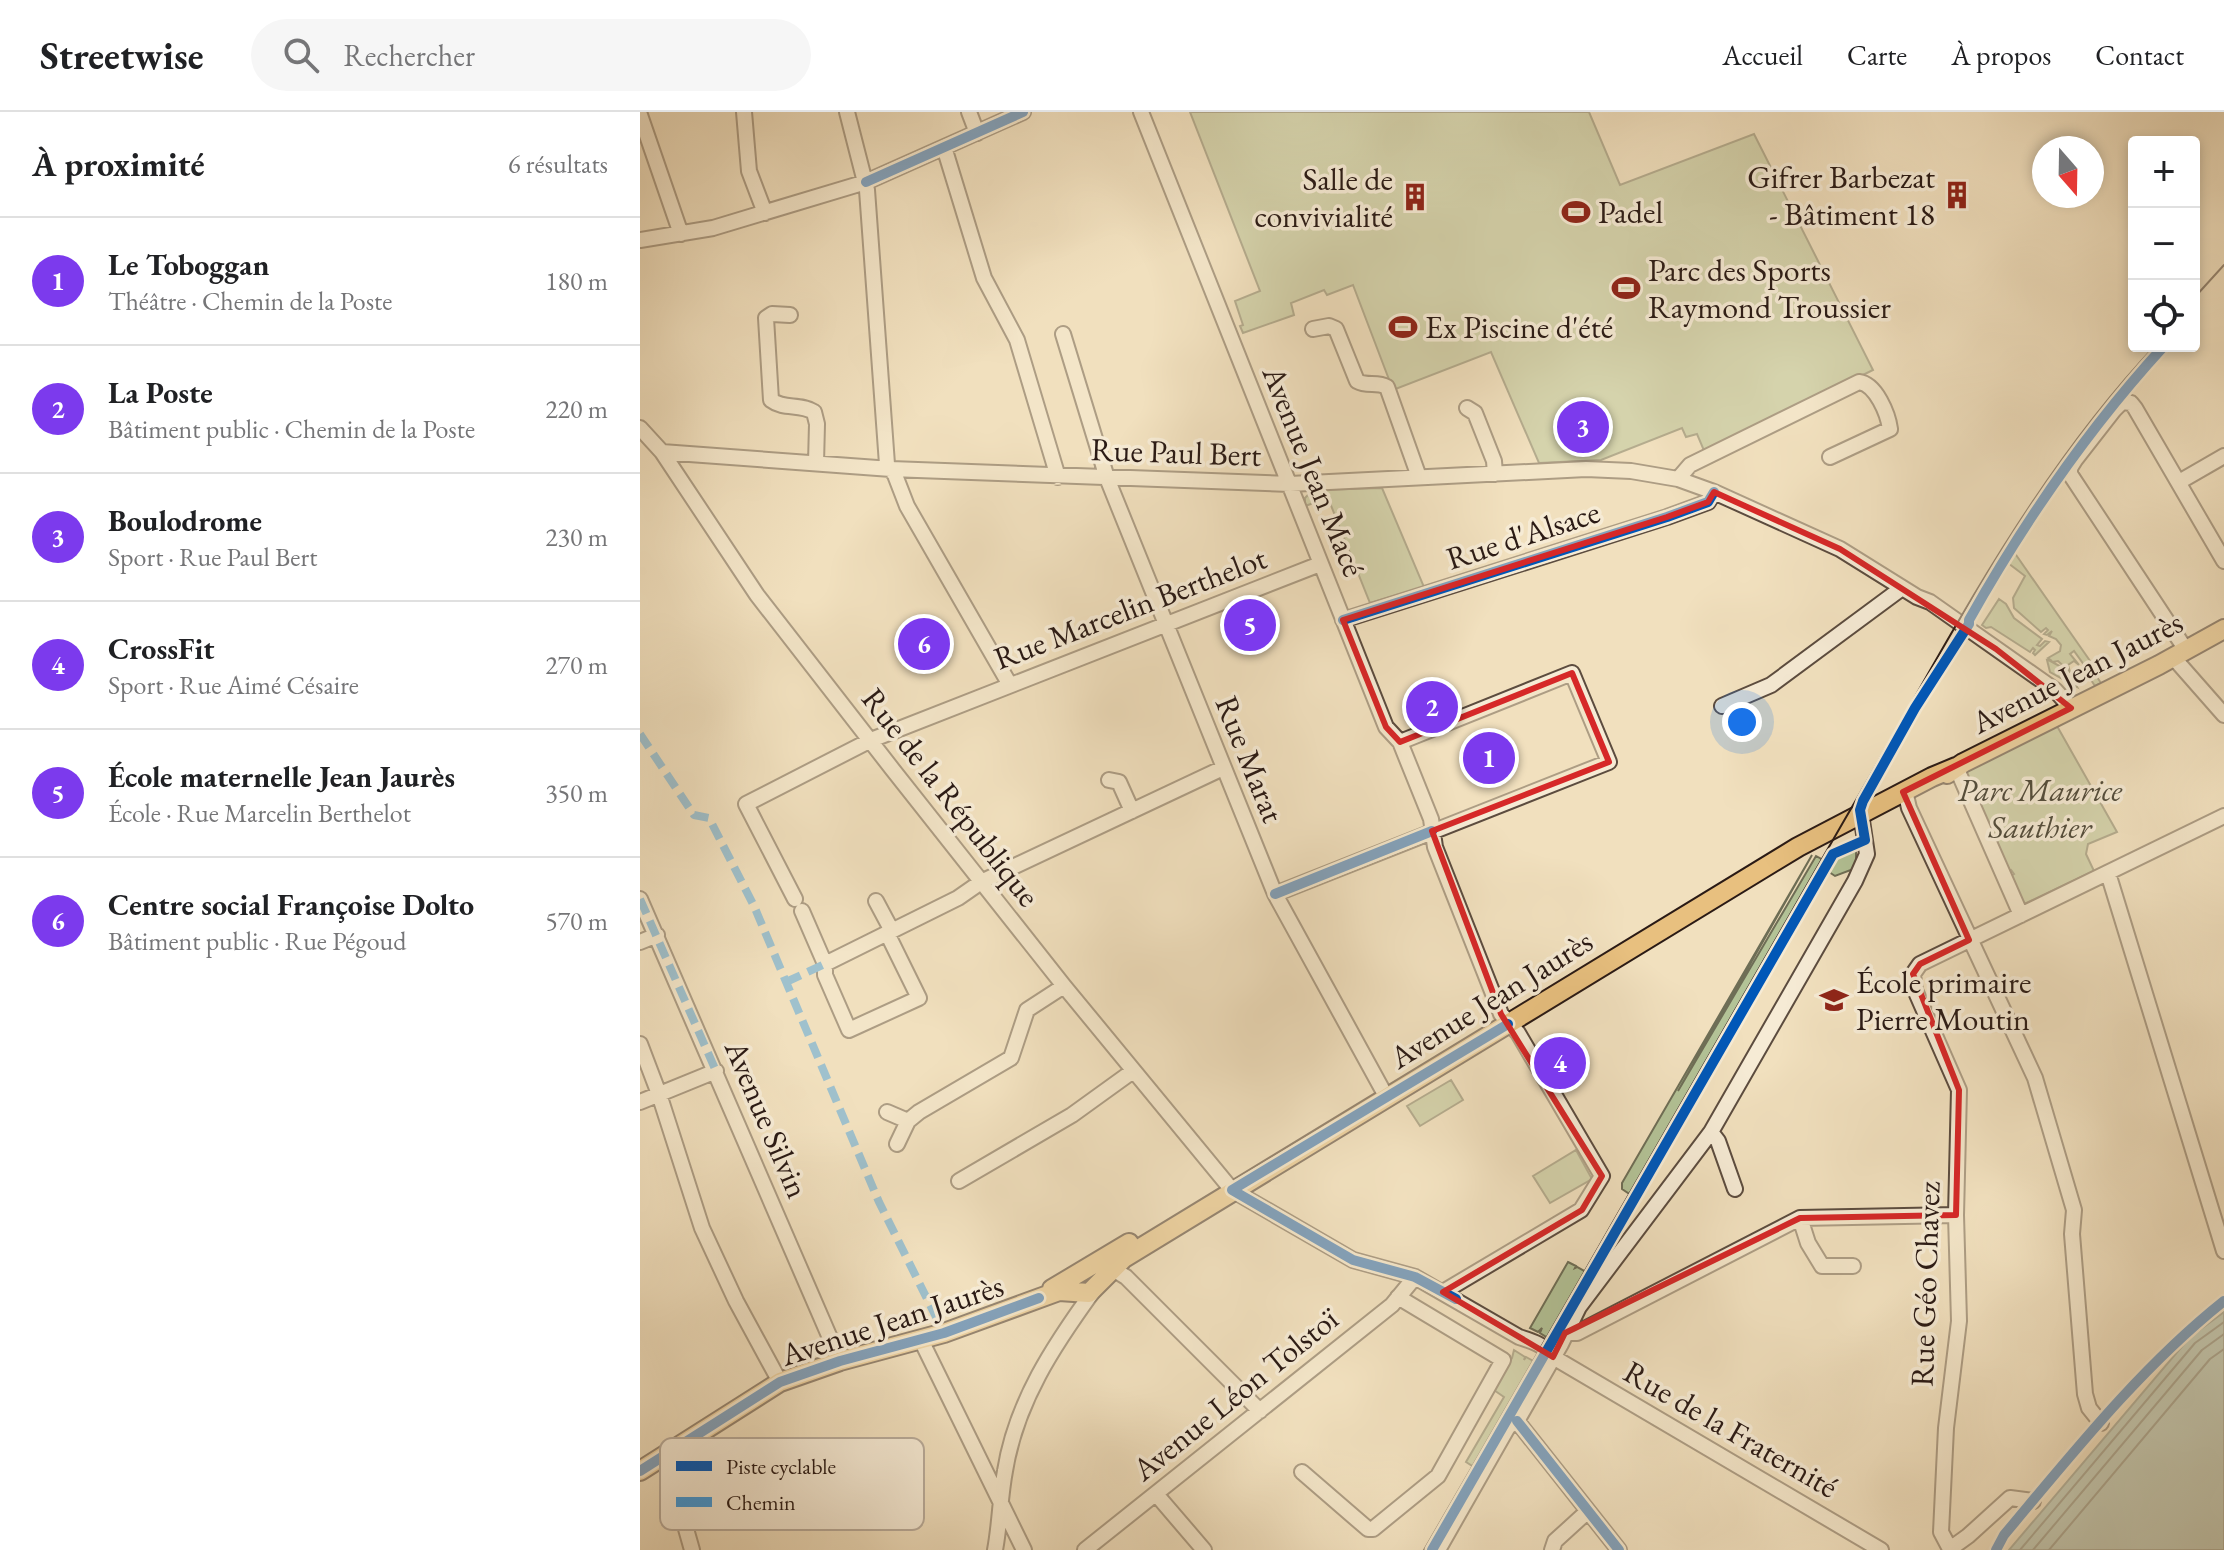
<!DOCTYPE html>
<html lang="fr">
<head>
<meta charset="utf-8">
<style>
  body { margin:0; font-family:"EB Garamond",serif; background:#f6f6f6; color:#202124 }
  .controls { position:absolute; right:24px; top:24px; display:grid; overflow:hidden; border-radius:8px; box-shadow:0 4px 12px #0003 }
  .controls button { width:72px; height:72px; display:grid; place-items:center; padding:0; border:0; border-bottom:2px solid #e0e0e0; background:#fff; color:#202124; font:40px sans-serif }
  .compass { position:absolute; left:1392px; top:24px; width:72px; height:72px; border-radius:50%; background:#fff; box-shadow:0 4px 12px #0003; rotate:160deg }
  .you { position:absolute; left:1102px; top:610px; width:28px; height:28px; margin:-20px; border:6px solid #fff; border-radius:50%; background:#1a73e8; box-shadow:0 0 0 12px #1a73e833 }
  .badge { display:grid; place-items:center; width:52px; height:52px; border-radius:50%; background:#7c3aed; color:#fff; font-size:26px; font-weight:700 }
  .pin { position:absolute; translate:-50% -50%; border:4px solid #fff; box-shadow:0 2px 8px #0006 }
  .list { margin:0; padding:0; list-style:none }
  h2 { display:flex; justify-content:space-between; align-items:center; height:104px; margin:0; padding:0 32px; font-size:34px }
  h2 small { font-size:26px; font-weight:400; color:#757577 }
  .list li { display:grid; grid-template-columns:52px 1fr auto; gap:24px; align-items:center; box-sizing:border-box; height:128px; padding:0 32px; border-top:2px solid #e0e0e0 }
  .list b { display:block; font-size:30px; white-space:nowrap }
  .list p { margin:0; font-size:26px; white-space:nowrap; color:#757577 }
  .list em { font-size:26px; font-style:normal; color:#757577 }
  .icon { flex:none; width:44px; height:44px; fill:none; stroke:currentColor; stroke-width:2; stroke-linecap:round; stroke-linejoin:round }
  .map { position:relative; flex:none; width:1584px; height:1438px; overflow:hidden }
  header { display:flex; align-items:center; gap:48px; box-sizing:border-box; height:112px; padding:0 40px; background:#fff; border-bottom:2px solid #e0e0e0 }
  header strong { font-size:38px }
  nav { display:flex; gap:44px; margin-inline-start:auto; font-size:28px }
  .search { width:560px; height:72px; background:#f6f6f6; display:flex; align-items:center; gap:20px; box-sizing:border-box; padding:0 28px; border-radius:44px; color:#757577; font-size:30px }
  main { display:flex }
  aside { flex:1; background:#fff }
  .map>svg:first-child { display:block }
</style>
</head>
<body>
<header>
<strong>Streetwise</strong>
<div class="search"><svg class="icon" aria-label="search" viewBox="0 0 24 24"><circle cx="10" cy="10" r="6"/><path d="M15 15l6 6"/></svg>Rechercher</div>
<nav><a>Accueil</a><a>Carte</a><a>À propos</a><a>Contact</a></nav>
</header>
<main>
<aside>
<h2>À proximité<small>6 résultats</small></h2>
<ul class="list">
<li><span class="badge">1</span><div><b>Le Toboggan</b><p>Théâtre · Chemin de la Poste</p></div><em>180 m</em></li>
<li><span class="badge">2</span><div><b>La Poste</b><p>Bâtiment public · Chemin de la Poste</p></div><em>220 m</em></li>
<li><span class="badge">3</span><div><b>Boulodrome</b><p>Sport · Rue Paul Bert</p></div><em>230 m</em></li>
<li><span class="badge">4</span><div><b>CrossFit</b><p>Sport · Rue Aimé Césaire</p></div><em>270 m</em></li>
<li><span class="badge">5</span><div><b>École maternelle Jean Jaurès</b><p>École · Rue Marcelin Berthelot</p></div><em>350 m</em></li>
<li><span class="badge">6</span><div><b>Centre social Françoise Dolto</b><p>Bâtiment public · Rue Pégoud</p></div><em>570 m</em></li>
</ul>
</aside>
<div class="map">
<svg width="1584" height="1438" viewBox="0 0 1584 1438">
  <rect width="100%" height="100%" fill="#f1e0be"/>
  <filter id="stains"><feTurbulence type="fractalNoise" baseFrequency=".0025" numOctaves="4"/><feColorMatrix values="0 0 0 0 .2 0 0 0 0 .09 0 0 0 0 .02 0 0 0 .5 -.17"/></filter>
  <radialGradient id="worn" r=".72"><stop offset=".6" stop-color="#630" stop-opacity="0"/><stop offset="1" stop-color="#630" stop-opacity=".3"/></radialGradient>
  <!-- green -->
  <path fill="#b3c397" stroke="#6e6e56" stroke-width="2" d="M550,0h399l31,73 134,-51 119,236 -168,83 -8,-19 -11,3 -4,-9 -81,32 -62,3 -48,-111 -98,38 -40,-105 -26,10 -3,-5 -33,13 3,12 -51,18 -3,-7 3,-1 -8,-24 25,-10z
    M742,376l42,99 -54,16 -42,-105 -23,8v-8l8,-8z
    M1374,440l81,116 -2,3 8,12 -6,3 -10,-15 2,-2 -13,-18 -4,3 9,11 -5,-4 -6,4 2,7 -12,-11 -6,1 13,7 5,12 3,-1 4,7 -27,-15 -3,-12 5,1 -4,-3 12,-7 1,-6 -5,-6 -7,-3 3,-5 -5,4 -3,-1 4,-4 -2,-2 -5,4 -27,-24 -1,-10 12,-22 -17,-13z
    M1359,487l7,5 8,14 28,21 -5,6 3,1 5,-5 4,1 -14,13 -2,-2 2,-3 -2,-2 -3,4 -39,-25 -5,1 -4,-3z
    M1417,614l60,106 -29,12 -2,10 8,17 -72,34 -13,-28 5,-3 -3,-4 -5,2 -41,-98 2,-4z
    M1216,735v21l-21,8 -9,-6 8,-14z
    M1172,743l-134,236 138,-235 9,5 -194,334 -9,-6v-6z
    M811,968l12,20 -43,26 -13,-20z
    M936,1038l16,29 -42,24 -17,-27z
    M928,1150l8,4 -1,2 2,-1 9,5 -38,66 -8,-5 2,-5 -4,4 -8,-4z
    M874,1238l11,7 -1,3 2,-3 9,5 -1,3 -60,102 -8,-5 38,-65 -13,-9 21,-30z"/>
  <!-- water -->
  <path fill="#9bbdb4" stroke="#6e7c74" stroke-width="2" d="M1584,1200v238h-215l181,-213z"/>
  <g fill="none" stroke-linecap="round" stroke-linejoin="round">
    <!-- shore -->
    <path stroke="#626c64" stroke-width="2" d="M1380,1438l175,-207 29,-21
      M1393,1438l169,-200 22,-16
      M1409,1438l161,-191 14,-10"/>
    <defs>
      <path id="minor" d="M104,0l5,59 16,42
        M207,0l20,78 20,274 8,11 12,31 103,179
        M329,0l8,21
        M501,0l245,615 14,15 31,77 4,28 66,167 17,19 84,143 -21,34 -138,82
        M0,3l41,119
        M304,35l40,131 33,62 41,137
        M0,128l73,-12 153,-46 157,-70
        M150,203l-18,-1 -6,4 5,82c13,10 29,3 43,12l3,12 -1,39
        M673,217l16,-3 7,3 21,52c10,6 20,0 30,6l32,90
        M423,222l44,144 168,416 112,204
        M827,296l8,5 19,48 1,13
        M0,316l22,24 95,143 136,175 171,216 168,204 121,70 62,17 104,60c13,4 26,8 34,20l328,193
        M22,340l229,17 399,15 296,-15 45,2 47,8 36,13 126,57 77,48 13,5 125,88 16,18
        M1038,367l12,-14 169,-83c17,2 29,32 31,47l-60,28
        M1539,370l45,-26
        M703,508l324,-103 41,-15 6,-10
        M1546,538l-116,-176v-6l5,-8 39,-50 8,-8 9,1 4,5 89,153
        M1533,545l51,58
        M1082,594l49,-21 131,-97
        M1316,655l65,148
        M469,668l10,2 13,29
        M1265,679l4,17 126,270 39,132 -2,24 13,160 4,14 12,15
        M1468,761l116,378
        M635,782l334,-132 -37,-89 -172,69
        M0,787l200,462
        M155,787l-49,-95 125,-64 449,-176
        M236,789l16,30
        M162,799l23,53
        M247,821l32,65 -70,32 -24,-55v-11l133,-66 23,-16 242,-114
        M0,830l17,-7
        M0,932l19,50 43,134 34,73 44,81
        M0,990l76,-31
        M247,1000l21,9
        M1071,1020l7,9 17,48
        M257,1032l11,-23 11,-9 92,-54 16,-48 37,-24
        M319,1069l113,-66 61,-44
        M1160,1106l8,25 14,23h31
        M473,1157l13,8 134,134
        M926,1221h11l223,-115 156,-3
        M281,1228l103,210
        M877,1309l102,129
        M23,1345l6,12 23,81
        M662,1360l66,57h5l65,-53 65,-116 -105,-63
        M516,1382l48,56
        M1393,1389l-23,-3 -42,38 -18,13 -9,-17 5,-104 13,-107 -3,-106 3,-125 -44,-100 -2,-16 7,-10 304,-148
        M355,1438c5,-26 5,-53 10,-79 11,-69 49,-126 89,-181
        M445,1438l307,-245 23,-28
        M798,1438l70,-123 9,-6 44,-77 18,-37 132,-175 144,-251 12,-27 -6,-40
        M912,1438l3,-9 33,-30"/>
      <path id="major" d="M1307,662l16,-11 196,-98 65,-36
        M412,1177l77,-46
        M0,1359l140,-89 60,-21 104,-28 115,-42 30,2 35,-35 674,-411 134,-70 24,-10"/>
    </defs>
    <!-- minor casing -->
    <use href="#minor" stroke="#5c4c3f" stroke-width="18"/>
    <!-- major casing -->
    <use href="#major" stroke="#2a1a15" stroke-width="22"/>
    <!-- minor -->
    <use href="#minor" stroke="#f6ebd5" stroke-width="14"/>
    <!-- major -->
    <use href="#major" stroke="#e8c07f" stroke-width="18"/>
    <!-- tram -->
    <path stroke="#2a1a15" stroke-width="2" d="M1554,186l30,-33
      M784,1438c141,-243 280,-487 421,-731 95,-162 180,-335 310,-473"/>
    <!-- quiet -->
    <path stroke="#3d9bdf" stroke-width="8" stroke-dasharray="16 8" stroke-linecap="butt" d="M0,622l54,81 15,3 45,88 125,296 65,131
      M0,787l76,172
      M146,870l39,-18"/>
    <defs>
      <path id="cycleway" d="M226,70l157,-70
        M703,508l324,-103 41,-15 6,-10
        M635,782l157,-63
        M816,1187l-41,-22 -62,-17 -121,-70 276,-166
        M877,1309l102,129
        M0,1359l140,-89 60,-21 104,-28 95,-35
        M792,1438l401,-696 32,-14 -5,-30 3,-9 52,-93 54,-84v-4c55,-98 119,-191 195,-274
        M1356,1438l8,-15c68,-81 137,-168 220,-234"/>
    </defs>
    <!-- cycleway casing -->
    <use href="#cycleway" stroke="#f6ebd5" stroke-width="15"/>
    <!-- cycleway -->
    <use href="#cycleway" stroke="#0057b8" stroke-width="10"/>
  </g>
  <!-- marked area -->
  <path d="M0 0H1584V1438H0ZM1074,380l126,57 156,100 75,59 -168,84 66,148 -49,24 -7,10 46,116 -3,125 -156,3 -235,115 -12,24 -110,-65 139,-82 20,-34 -101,-162 -69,-183 177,-69 -37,-89 -172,69 -14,-15 -43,-107 324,-103 41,-15z" fill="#f1e0be" fill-opacity=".55" fill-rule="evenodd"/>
  <path fill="none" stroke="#d62828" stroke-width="6" stroke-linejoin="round" d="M1074,380l126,57 156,100 75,59 -168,84 66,148 -49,24 -7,10 46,116 -3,125 -156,3 -235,115 -12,24 -110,-65 139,-82 20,-34 -101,-162 -69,-183 177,-69 -37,-89 -172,69 -14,-15 -43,-107 324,-103 41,-15z"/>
  <!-- icons -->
  <defs>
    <symbol id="building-bare" viewBox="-9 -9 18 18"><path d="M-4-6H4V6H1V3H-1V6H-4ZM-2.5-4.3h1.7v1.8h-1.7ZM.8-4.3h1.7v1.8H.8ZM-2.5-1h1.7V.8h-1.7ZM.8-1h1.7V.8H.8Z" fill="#8f2418" stroke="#f6ebd5" stroke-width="2.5" paint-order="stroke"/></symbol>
    <symbol id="stadium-bare" viewBox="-9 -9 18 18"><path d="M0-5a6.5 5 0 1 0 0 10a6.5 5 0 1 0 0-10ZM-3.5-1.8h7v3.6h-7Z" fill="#8f2418" stroke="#f6ebd5" stroke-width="2.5" paint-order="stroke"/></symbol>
    <symbol id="school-bare" viewBox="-9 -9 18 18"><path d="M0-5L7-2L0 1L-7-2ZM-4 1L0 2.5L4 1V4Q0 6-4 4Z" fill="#8f2418" stroke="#f6ebd5" stroke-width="2.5" paint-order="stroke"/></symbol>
  </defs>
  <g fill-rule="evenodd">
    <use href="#building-bare" x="1297" y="63" width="40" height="40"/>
    <use href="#building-bare" x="755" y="65" width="40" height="40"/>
    <use href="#stadium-bare" x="916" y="80" width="40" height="40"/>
    <use href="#stadium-bare" x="966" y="156" width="40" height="40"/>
    <use href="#stadium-bare" x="743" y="195" width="40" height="40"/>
    <use href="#school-bare" x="1174" y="868" width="40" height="40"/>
  </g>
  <g text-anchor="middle" stroke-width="7" stroke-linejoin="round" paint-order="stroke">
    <!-- poi labels -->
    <g font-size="32" fill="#2a1a15" stroke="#f6ebd5" text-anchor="start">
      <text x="1295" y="76" text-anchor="end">Gifrer Barbezat<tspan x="1295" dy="37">- Bâtiment 18</tspan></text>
      <text x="753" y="78" text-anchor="end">Salle de<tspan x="753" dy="37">convivialité</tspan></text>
      <text x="958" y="111">Padel</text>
      <text x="1008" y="169">Parc des Sports<tspan x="1008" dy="37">Raymond Troussier</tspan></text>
      <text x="785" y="226">Ex Piscine d'été</text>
      <text x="1216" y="881">École primaire<tspan x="1216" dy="37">Pierre Moutin</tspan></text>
    </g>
    <!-- street labels -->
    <g font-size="32" fill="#2a1a15" stroke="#f6ebd5">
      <text transform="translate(536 340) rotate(2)" y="11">Rue Paul Bert</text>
      <text transform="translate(674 359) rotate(68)" y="11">Avenue Jean Macé</text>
      <text transform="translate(883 423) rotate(-18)" y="11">Rue d'Alsace</text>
      <text transform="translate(490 496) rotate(-21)" y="11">Rue Marcelin Berthelot</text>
      <text transform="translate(1437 560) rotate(-27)" y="11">Avenue Jean Jaurès</text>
      <text transform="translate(610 647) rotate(68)" y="11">Rue Marat</text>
      <text transform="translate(311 685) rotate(52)" y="11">Rue de la République</text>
      <text transform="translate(851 887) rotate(-32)" y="11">Avenue Jean Jaurès</text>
      <text transform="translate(127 1007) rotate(67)" y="11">Avenue Silvin</text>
      <text transform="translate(1285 1172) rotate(-88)" y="11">Rue Géo Chavez</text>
      <text transform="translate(252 1208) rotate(-18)" y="11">Avenue Jean Jaurès</text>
      <text transform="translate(595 1282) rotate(-39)" y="11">Avenue Léon Tolstoï</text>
      <text transform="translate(1091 1317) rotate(30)" y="11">Rue de la Fraternité</text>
    </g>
    <!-- park labels -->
    <g font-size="32" font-style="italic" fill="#534d3c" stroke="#f6ebd5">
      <text x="1400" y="689">Parc Maurice<tspan x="1400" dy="37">Sauthier</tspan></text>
    </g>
  </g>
  <!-- legend -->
  <rect x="20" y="1326" width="264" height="92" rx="12" fill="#f6ebd5" stroke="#b9ac9b" stroke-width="2"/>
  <rect x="36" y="1349" width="36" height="10" fill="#0057b8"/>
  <rect x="36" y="1385" width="36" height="10" fill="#3d9bdf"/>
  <g font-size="22" fill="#2a1a15">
    <text x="86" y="1362">Piste cyclable</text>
    <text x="86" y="1398">Chemin</text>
  </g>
  <rect width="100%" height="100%" filter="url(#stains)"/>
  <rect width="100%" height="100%" fill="url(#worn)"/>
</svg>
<div class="controls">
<button>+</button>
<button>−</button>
<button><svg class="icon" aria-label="locate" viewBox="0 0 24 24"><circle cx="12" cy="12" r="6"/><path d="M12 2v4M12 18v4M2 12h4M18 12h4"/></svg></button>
</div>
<svg class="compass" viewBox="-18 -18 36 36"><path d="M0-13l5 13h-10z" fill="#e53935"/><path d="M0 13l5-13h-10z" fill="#757577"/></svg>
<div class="you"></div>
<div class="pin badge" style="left:849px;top:646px">1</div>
<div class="pin badge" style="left:792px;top:595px">2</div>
<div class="pin badge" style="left:943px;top:315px">3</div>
<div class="pin badge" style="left:920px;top:951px">4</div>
<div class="pin badge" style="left:610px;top:513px">5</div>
<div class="pin badge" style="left:284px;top:532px">6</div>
</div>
</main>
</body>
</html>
